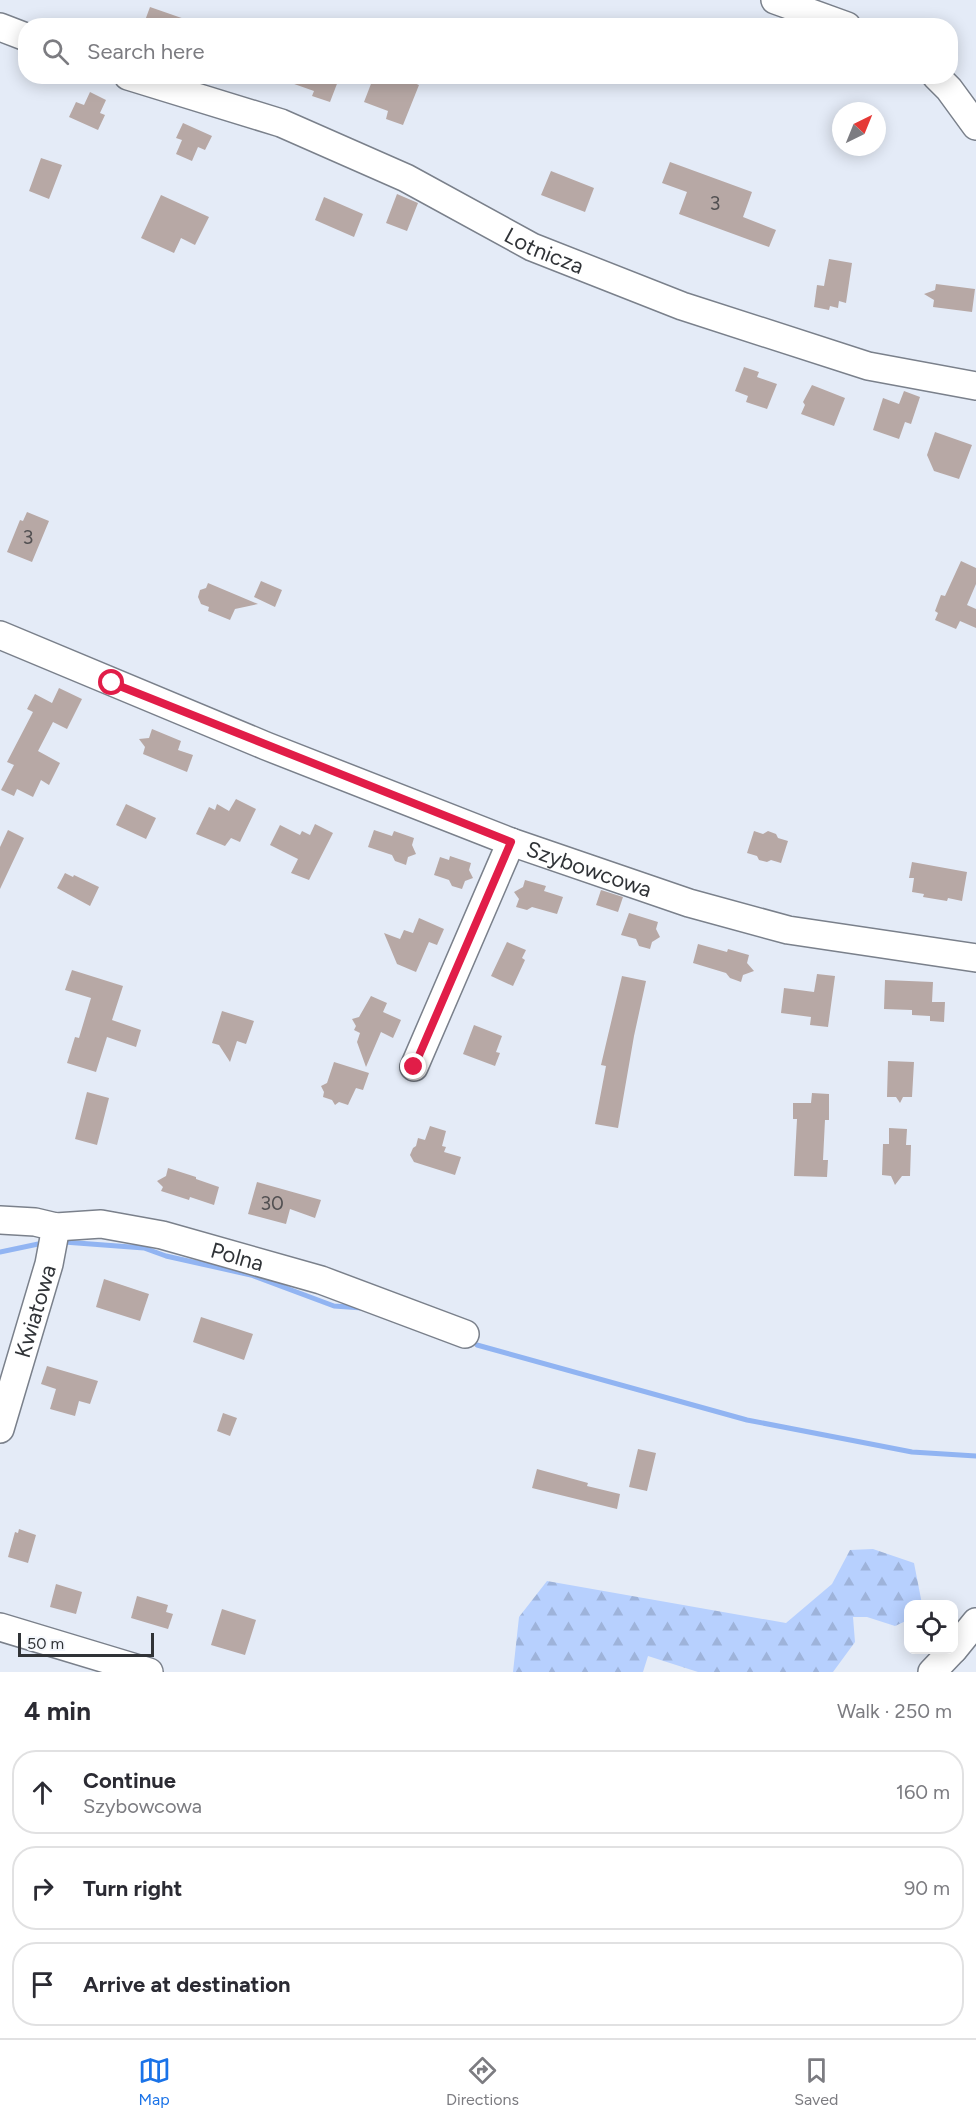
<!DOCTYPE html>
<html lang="en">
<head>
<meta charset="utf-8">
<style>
  body { margin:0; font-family:Figtree,sans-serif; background:#f7f7f7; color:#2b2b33 }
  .controls { position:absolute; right:18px; bottom:18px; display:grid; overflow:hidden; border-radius:12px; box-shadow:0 3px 15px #0003 }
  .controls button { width:54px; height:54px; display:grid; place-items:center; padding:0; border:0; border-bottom:2px solid #e1e1e2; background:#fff; color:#2b2b33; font:30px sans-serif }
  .compass { position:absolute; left:832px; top:102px; width:54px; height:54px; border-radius:50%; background:#fff; box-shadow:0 3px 15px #0003; rotate:43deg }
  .scale { position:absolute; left:18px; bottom:15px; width:136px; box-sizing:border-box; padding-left:6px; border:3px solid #303337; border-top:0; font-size:16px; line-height:21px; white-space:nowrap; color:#303337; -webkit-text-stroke:4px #f5f8fd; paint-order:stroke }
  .stop { position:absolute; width:18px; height:18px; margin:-14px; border:4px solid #e11d48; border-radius:50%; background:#fff }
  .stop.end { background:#e11d48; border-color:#fff; box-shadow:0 2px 6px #0008 }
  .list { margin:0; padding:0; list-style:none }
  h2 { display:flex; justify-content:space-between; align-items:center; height:78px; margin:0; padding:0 24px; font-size:26px }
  h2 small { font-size:20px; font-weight:400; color:#7c7c81 }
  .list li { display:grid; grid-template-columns:39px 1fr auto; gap:18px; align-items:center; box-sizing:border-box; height:84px; margin:0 12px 12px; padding:0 12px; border:2px solid #e1e1e2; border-radius:24px }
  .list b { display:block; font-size:22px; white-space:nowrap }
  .list p { margin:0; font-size:20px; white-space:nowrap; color:#7c7c81 }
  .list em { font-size:20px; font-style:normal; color:#7c7c81 }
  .icon { flex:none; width:33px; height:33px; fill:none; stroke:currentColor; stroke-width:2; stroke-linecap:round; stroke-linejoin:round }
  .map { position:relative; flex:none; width:976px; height:1672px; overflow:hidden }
  .search { position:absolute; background:#fff; box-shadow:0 3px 15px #0003; left:18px; right:18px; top:18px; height:66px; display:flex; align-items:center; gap:15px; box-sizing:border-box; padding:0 21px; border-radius:24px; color:#7c7c81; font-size:22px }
  .sheet { height:366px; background:#fff }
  nav { display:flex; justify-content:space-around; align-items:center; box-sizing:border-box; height:84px; border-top:2px solid #e1e1e2; background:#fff; font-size:16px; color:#7c7c81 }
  nav a { display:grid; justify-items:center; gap:3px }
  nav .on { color:#1a73e8 }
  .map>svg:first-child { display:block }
</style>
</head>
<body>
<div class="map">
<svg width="976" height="1672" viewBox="0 0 976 1672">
  <defs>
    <pattern id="forest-firs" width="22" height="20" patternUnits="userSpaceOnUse" patternTransform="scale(1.5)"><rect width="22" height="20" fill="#b7d0fe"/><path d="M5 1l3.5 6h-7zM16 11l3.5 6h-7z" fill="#9eb3da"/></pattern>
  </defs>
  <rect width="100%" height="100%" fill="#e4ebf7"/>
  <!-- forest -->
  <path fill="url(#forest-firs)" d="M873,1549l41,14 8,41h-14v16l-13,6 -28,-9h-14l2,25 -22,30h-135l-50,-16 -5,16h-130l6,-55 28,-36 239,42 46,-39 18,-34z"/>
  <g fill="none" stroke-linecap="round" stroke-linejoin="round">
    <!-- stream -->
    <path stroke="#91b4f2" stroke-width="5" d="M64,1242l80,6 22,8 85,19 83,31 28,2
      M0,1252l43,-9
      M477,1345l270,75 165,32 64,4"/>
  </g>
  <!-- building -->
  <path fill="#b7a8a5" d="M150,7l46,16v3h-53z
    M280,76h60l-10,26 -18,-6 2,-5 -34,-12z
    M374,76h24l21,9 -16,40 -17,-6 2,-8 -24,-9z
    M90,92l16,8 -6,13 5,2 -7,15 -29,-13 7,-15 8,3z
    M183,123l29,13 -7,14 -7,-3 -6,14 -16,-7 6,-14 -6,-2z
    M41,158l21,7 -13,34 -20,-8z
    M670,162l82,30 -9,25 33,13 -7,17 -90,-33 8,-22 -25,-9z
    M551,171l43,17 -9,24 -44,-17z
    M397,194l21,9 -11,28 -21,-8z
    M161,195l48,22 -14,28 -14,-7 -7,15 -33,-15z
    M324,197l39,17 -9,23 -39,-17z
    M829,259l23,4 -6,40 -7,-2 -1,7 -8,-2 -1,4 -15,-3 3,-22 7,1z
    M936,284l39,5 -3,23 -39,-5 1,-7 -10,-6 11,-4z
    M744,367l15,5 -2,5 20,7 -10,25 -21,-7 2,-6 -13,-5z
    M812,385l33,13 -11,28 -33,-12 4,-9 -2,-3z
    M904,391l16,6 -9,27 -6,-2 -6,17 -26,-9 10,-32 16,6z
    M935,432l37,13 -13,34 -25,-8 -7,-16z
    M27,512l22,9 -17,41 -25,-10 13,-32 3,1z
    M961,561l15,7v16l-9,21 9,4v19l-16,-7 -4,8 -21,-9 3,-7 -3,-2 6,-16 4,1z
    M261,581l21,9 -7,17 -21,-10z
    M208,583l50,21 -23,5 -5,11 -22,-9 1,-4 -8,-3 -3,-7 2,-7 6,-2z
    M59,688l23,11 -15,30 -14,-7 -15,29 22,12 -11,22 -8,-5 -8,17 -16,-8 -3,7 -13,-6 13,-25 -7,-3 26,-50 -6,-3 8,-15 17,9z
    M152,729l29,12 -3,9 15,5 -6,17 -44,-18 2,-7 -6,-8 10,-1z
    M236,799l20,10 -16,33 -9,-4 -6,8 -29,-12 13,-27 6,3 2,-6 12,7z
    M126,804l30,14 -10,21 -30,-14z
    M315,824l18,9 -24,47 -18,-7 7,-14 -28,-14 10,-20 20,10 2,-4 8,4z
    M8,830l16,8 -24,51v-42z
    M374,830l18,6 2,-5 20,7 -2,7 4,9 -8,3 -2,8 -11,-4 -3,-6 -24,-8z
    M754,831l9,3 5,-3 8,3 2,4 10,3 -7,22 -10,-3 -4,2 -8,-2 -2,-4 -10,-3z
    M450,856l21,7 -2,7 4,8 -8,3 -3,8 -10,-3 -3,-6 -15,-5 6,-18 9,3z
    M912,862l55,10 -5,29 -14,-3 -1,3 -24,-4 1,-3 -12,-2 2,-14h-5z
    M65,873l8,4 1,-2 25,12 -9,19 -33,-18z
    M525,880l21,6 -2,5 19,6 -6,17 -25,-7 -5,3 -11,-3 3,-8 -5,-7 9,-5z
    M601,890l22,7 -5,15 -22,-7z
    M629,913l29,9 -2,7 4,8 -8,5 -2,7 -11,-3 -3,-7 -15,-4z
    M419,918l25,11 -7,16 -8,-3 -13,30 -19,-8 -13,-31 16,6 4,-9 9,3z
    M507,942l19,8 -4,8 3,2 -12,26 -22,-10z
    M698,944l29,8 1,-3 21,6 -2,8 7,8 -11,4 -2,7 -11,-4 -4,-5 -33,-10z
    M72,970l51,16 -11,34 29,10 -5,17 -29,-10 -11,35 -29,-9 8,-26 4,1 12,-40 -26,-8z
    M817,974l18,2 -7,51 -18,-2 1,-8 -30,-4 3,-25 30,4z
    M622,976l24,5 -12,55 -16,92 -23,-4 11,-58 -5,-1z
    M885,980l48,2 -1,20h13l-1,20 -14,-1v-5l-18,-1v-5l-28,-1z
    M371,996l16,7 -4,9 18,8 -8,18 -12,-6 -15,35 -9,-25 3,-9 -6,-3 2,-4 -4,-7 7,-2z
    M222,1011l32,10 -8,23 -9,-3 -7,21 -11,-17 -7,-2z
    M474,1025l28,11 -6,16 4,1 -5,13 -32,-12z
    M888,1061l26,1 -2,35h-9l-3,6 -4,-6h-9z
    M334,1062l35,11 -6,17 -7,-2 -8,17 -9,-3 -4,3 -3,-5 -9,-3 1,-5 -3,-6 6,-3z
    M87,1092l22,6 -12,47 -22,-6z
    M812,1093l17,1v26h-4l-2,40h5l-1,17 -33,-1 3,-57h-4v-16h18z
    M430,1126l16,5 -4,15 4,1 -2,5 17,5 -6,18 -41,-13 -4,-7 3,-7 3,-2 2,-8 7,2z
    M889,1128l18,1 -1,16h5l-1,31h-8l-7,9 -4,-9 -9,-1 1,-31h6z
    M168,1168l28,9v2l23,8 -5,18 -24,-8 -1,3 -28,-9 2,-4 -6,-6 9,-5z
    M257,1182l64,18 -6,18 -25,-9 -4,15 -38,-10z
    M104,1279l45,15 -9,27 -44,-14z
    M201,1317l52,17 -9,26 -51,-18z
    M47,1366l51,15 -8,23 -11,-3 -4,15 -25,-7 6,-20 -15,-5z
    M223,1413l14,5 -7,18 -13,-5z
    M638,1449l18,4 -9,38 -18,-4z
    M537,1469l51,14 -1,3 33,8 -3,15 -85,-21z
    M19,1529l17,6 -8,28 -20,-6 7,-25 3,1z
    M56,1584l26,8 -6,22 -26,-7z
    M137,1596l31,9 -2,7 7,2 -5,15 -37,-11z
    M222,1609l34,11 -11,35 -34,-10z"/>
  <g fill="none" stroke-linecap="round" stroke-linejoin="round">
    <defs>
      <g id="minor">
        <path d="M775,0l72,26"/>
        <path d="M0,27l26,10"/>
        <path id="s1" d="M128,76l153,47 125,55 126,69 150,59 186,60 108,20"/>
        <path d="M936,76l13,13 27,37"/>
        <path id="s2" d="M0,635l266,111 245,96 178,61 99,27 188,28"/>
        <path d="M414,1067l97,-225"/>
        <path id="s3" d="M0,1220l35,2 21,5 45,-3 61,11 159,45 144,54"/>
        <path id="s4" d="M0,1429l49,-165 7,-37"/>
        <path d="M0,1627l149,45"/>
        <path d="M954,1649l22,-27"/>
        <path d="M932,1672l21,-22"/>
      </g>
    </defs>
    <!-- minor casing -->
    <use href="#minor" stroke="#7a808b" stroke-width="30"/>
    <!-- minor -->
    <use href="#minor" stroke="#fff" stroke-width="27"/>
  </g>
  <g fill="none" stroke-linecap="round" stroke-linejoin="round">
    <!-- route -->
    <path stroke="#e11d48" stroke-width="8" d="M112,683l399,159 -97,225"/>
  </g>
  <g text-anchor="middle" stroke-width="5" stroke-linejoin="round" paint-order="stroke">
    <!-- number labels -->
    <g font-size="20" fill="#525052">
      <text x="715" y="210">3</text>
      <text x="28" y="544">3</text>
      <text x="272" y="1210">30</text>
    </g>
    <!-- street labels -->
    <g font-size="22" fill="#303337" stroke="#f5f8fd">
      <text dy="8" stroke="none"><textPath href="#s1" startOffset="453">Lotnicza</textPath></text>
      <text dy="8" stroke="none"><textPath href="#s2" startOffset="634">Szybowcowa</textPath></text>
      <text dy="8" stroke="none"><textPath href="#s3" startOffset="242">Polna</textPath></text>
      <text dy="8" stroke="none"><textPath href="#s4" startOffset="123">Kwiatowa</textPath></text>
    </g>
  </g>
</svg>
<div class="controls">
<button><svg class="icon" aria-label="locate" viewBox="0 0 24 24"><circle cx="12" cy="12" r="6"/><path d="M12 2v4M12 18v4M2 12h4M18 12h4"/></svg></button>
</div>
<svg class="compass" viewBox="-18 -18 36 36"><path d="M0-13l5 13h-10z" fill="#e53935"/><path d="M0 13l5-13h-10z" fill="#7c7c81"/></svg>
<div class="scale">50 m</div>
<div class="stop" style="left:112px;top:683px"></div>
<div class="stop end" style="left:414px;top:1067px"></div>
<div class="search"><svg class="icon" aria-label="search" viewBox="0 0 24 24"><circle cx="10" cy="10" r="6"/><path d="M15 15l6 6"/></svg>Search here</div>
</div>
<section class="sheet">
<h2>4 min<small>Walk · 250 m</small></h2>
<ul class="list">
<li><svg class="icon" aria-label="ahead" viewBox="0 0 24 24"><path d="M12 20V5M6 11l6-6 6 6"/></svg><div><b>Continue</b><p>Szybowcowa</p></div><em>160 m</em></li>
<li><svg class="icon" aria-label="right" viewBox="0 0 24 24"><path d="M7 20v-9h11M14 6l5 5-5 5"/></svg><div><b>Turn right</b></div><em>90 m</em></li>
<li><svg class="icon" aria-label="arrive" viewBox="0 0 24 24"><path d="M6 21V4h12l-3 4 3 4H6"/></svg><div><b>Arrive at destination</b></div></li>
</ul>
</section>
<nav>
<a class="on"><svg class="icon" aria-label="map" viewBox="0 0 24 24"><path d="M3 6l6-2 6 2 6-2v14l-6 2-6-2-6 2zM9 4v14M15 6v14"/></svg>Map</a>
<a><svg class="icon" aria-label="directions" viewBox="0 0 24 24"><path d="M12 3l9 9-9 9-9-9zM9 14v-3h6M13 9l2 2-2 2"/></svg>Directions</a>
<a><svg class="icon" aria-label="saved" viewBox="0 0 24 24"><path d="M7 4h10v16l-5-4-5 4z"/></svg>Saved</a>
</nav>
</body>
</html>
